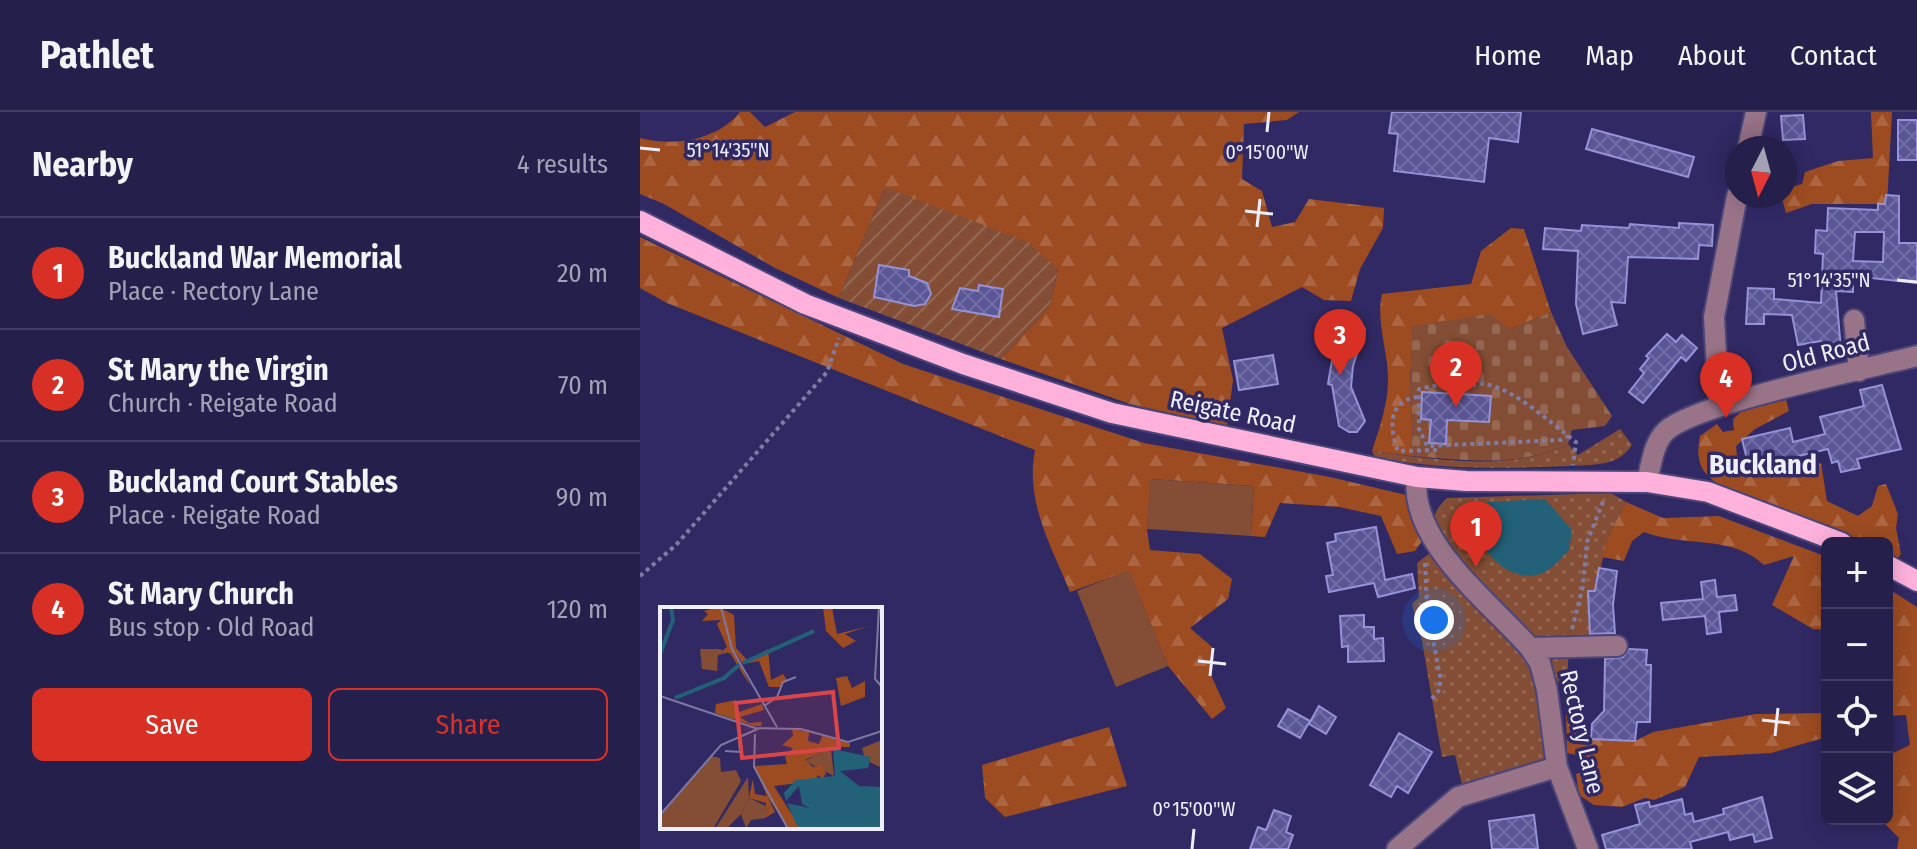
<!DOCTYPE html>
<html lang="en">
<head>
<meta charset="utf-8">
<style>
  body { margin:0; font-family:"Fira Sans Condensed",sans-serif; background:#2d2752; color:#f1f3f6 }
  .controls { position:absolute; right:24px; bottom:24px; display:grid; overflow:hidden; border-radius:12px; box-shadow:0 4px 20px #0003 }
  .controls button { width:72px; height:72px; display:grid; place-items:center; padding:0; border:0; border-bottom:2px solid #423d63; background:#251f4b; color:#f1f3f6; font:40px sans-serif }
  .compass { position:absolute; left:1085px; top:24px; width:72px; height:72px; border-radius:50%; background:#251f4b; box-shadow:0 4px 20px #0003; rotate:186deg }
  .you { position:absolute; left:794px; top:508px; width:28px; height:28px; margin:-20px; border:6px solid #fff; border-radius:50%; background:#1a73e8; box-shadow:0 0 0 12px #1a73e833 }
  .badge { display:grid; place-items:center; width:52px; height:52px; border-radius:50%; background:#d93025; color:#fff; font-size:26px; font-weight:700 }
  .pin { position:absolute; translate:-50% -66px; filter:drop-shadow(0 2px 4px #0008) }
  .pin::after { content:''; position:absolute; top:42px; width:28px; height:24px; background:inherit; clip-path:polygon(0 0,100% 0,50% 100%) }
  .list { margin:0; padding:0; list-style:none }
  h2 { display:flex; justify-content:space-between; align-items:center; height:104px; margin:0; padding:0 32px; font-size:34px }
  h2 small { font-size:26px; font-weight:400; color:#a3a2b5 }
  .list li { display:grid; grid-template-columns:52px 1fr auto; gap:24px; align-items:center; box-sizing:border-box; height:112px; padding:0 32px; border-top:2px solid #423d63 }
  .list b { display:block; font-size:30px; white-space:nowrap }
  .list p { margin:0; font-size:26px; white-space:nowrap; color:#a3a2b5 }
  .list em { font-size:26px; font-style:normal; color:#a3a2b5 }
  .actions { display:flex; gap:16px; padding:24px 32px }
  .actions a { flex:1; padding:18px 0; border:2px solid #d93025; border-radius:12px; text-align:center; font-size:28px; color:#d93025 }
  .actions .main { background:#d93025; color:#fff }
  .icon { flex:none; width:44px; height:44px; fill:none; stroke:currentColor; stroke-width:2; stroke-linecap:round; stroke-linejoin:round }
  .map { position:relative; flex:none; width:1277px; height:737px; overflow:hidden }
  header { display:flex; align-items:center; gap:48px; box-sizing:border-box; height:112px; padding:0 40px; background:#251f4b; border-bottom:2px solid #423d63 }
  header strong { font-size:38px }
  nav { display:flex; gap:44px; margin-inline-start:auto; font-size:28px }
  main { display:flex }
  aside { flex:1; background:#251f4b }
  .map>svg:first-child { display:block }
</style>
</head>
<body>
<header>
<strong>Pathlet</strong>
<nav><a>Home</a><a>Map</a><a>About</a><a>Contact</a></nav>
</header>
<main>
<aside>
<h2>Nearby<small>4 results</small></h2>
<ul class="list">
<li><span class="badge">1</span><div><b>Buckland War Memorial</b><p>Place · Rectory Lane</p></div><em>20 m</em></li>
<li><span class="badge">2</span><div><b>St Mary the Virgin</b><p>Church · Reigate Road</p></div><em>70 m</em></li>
<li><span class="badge">3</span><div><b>Buckland Court Stables</b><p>Place · Reigate Road</p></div><em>90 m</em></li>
<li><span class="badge">4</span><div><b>St Mary Church</b><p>Bus stop · Old Road</p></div><em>120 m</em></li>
</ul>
<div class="actions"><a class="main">Save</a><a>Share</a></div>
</aside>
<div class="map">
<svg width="1277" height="737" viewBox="0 0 1277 737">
  <defs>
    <pattern id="grass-dots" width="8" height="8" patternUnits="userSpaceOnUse" patternTransform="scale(2)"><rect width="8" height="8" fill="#834e35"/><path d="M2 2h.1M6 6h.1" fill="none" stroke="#956853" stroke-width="1.8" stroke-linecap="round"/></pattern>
    <pattern id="forest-firs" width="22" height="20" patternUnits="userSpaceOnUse" patternTransform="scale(2)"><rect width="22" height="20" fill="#9d4c22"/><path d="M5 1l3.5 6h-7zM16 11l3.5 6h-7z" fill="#ab6643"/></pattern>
    <pattern id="cemetery-stones" width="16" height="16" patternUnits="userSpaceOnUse" patternTransform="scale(2)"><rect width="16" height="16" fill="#834e35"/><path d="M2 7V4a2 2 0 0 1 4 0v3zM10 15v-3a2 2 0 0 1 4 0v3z" fill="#956853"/></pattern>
    <pattern id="garden-furrows" width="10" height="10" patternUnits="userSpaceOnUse" patternTransform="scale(2)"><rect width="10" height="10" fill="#834e35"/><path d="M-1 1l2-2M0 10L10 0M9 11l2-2" fill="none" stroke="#956853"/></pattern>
    <pattern id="building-cross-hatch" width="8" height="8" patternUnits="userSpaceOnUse" patternTransform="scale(2)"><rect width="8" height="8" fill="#5a5595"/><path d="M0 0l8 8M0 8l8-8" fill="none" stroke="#726ea5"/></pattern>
  </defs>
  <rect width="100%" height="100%" fill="#312964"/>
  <!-- grass -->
  <path fill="url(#grass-dots)" d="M980,317l12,16c-11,16 -23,18 -41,20 -73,3 -144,7 -216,-8l-3,-6c61,8 140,22 196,-7l10,11z
    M971,381l15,9 -17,32 -14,57 -7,1 3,49 -22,1 -2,46h-6c-17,-36 -41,-66 -70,-96 -18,-19 -49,-39 -56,-67 -3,-11 4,-19 12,-27z
    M790,441l103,112 16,86 -7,10 -79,27 -8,-33 -13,2 -20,-116 -10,-37 7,-7 -2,-34z"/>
  <!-- forest -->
  <path fill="url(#forest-firs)" d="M100,0h10l15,15 30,-15h504l-12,8 -43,4 -2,55 20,12 10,36 23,-5 14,-23 75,9 -1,20 -23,41 -9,32 -27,-1 -22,-13 -80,41 11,52 -6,46 -97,-22 -129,-45 49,-53 8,-37 -173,-82 -46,111 -64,-30 -111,-64 -24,-10v-56c34,9 78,2 100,-26z
    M1231,0h21l-5,92h-75l-26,9 -4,-15 10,-11 10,-3 3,-12 33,-11 35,-3z
    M871,116l13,1 27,83 -40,17 -99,-3c1,23 -2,43 -2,65 1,26 4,38 1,65l-39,-5c8,-24 17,-50 16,-75 -1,-28 -12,-55 -6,-82l89,-10 10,-33z
    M0,125l263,127 241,79 186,34 76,18 16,46 -7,10 -18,3 -16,-38 -42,-9 -59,-4 -15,34 -14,-1 3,-50 -103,-7 -4,50 3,21 50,4 32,25 -4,20 -38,29 22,19 -3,24 17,37 -14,11 -44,-53 -39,-95 -59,21c-19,-47 -45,-90 -35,-142l-368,-147 -27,-15z
    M1146,288l3,11 -34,18 -19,17 2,19c27,17 55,8 83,-2l6,38 31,15 14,-10 6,-20 8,-2 12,30 -2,14 5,26 -3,4 -11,-5v-10h-25l-139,-56c-22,-13 -28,-25 -23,-51l17,-12 6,8 11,-2 -1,-11 9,-8z
    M986,390l37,16 56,-2 108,41v73l-14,-1 -41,-24 22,-49 -30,9c-33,-31 -78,-17 -120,-33l-12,9 -8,20 -22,-4 7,-23z
    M1247,476l30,19v242h-20l2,-11 -19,-19h7v-63l23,-11 -4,-30 -19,1z
    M1187,601v24l-56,16 -72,4 -14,30 -31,13 -9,-2 -23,9 -28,-2 -15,-10 -3,-21 9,-3 2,-14 -20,-4 -1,-39 17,2 8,23 44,2 18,-9 103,-18z
    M469,615l18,59 -122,31 -20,-19 -3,-33z"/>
  <!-- cemetery -->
  <path fill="url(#cemetery-stones)" d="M911,200l16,35 45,69 -7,10 -33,4 -4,14c-47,24 -107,16 -157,12 3,-27 0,-39 -1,-65 0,-22 3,-42 1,-65l78,-12 22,15z"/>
  <!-- garden -->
  <path fill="url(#garden-furrows)" d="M245,75l143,55 30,27 -8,37 -49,53 -162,-61z"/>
  <!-- pitch -->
  <path fill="#834e35" d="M510,367l104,7 -3,50 -104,-7z
    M489,458l39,96 -52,21 -39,-96z"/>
  <!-- water -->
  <path fill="#226178" d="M905,387l27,31 -3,20c-8,8 -18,21 -29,24 -28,9 -62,-20 -63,-49 0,-7 6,-18 10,-23z"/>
  <!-- building -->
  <path fill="url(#building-cross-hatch)" stroke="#9592d7" stroke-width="2" fill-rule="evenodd" d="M752,0h129l-3,30 -29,-4 -5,44 -90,-11 4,-37 -9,-1z
    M1163,3l2,24 -22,1 -2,-24z
    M1258,8h19v40h-19z
    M952,17l102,28 -6,20 -102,-28z
    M1246,83l13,1v47h18v40l-64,-7v16l-17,-1 5,59 -17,3 -3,-12 -23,4 -6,-30 -28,-1v10h-18l2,-36 26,1v10l47,4 2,-49 -8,-1 1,-23 11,1 1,-23 50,2v-6h7zM1215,120h29l-1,30 -30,-1z
    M1039,111l34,2 -1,21 -13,-1 -1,14 -70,-2 -3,46 -14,-1 6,23 -34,9 -7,-30 2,-53 -35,-2 2,-21 36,3 1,-6 47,3 1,-4 49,4z
    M239,153l30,5v6l18,7 4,11 -6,10 -11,2 -40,-9z
    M339,173l24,4 -4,28 -47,-8 8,-21 18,3z
    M712,205l7,2 6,10 -12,37 -2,21 14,34 -8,11h-8l-10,-6 -7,-41 -4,-1 10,-59z
    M1027,222l9,8 6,-7 15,13 -11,13 -5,-4 -38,46 -14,-11 15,-19 -4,-4 9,-11 -3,-2z
    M633,243l5,29 -39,6 -5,-29z
    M1242,273l19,64 -44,10 3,9 -19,4 -3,-11 -6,2 -4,-14 -79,19 -7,-29 48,-11 3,14 32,-8 -5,-17 44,-11 -4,-16z
    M782,280l69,4 -2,26 -42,-2 -1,24 -17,-1 2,-23 -10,-1z
    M736,415l9,53 27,-6 3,14 -37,9 -4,-14 -45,9 -3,-16 7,-1 -6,-32 9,-2 -1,-7z
    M959,456l18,3 -4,34 2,28 -25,1 -2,-43h7z
    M1075,468l2,17 18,-2 2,15 -18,2 2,20 -14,2 -2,-18 -42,4 -2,-17 42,-4 -2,-17z
    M724,503v12h10v12l9,-1 1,23 -36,1v-16l-6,1 -2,-31z
    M989,537l18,1 -1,15h5l-1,57h-13l-2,19 -44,-2 1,-15 12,-13 1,-52 18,-2z
    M679,594l17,11 -10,17 -17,-10z
    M648,597l22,12 -10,17 -22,-12z
    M759,621l33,19 -24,41 -11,-7 -6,11 -21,-12z
    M1122,685l10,41 -17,4 -2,-8 -23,6 -2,-8 -38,10 2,7h-86l-4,-14 38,-11 -5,-19 14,-3 1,5 32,-8 3,16 7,-2 2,9 30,-8 -1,-5z
    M634,698l17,6 -5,16 7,3 -5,14h-38l8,-22 8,3z
    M894,703l4,34h-46l-3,-28z"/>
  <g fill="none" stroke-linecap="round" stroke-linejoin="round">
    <defs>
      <path id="minor" d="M1108,36l8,-36
        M1214,208l5,51
        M1079,295l-5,-90 23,-121
        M777,365c-9,64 74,126 113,171l10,15 7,27 10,77 31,82
        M1007,370c4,-16 6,-39 19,-51 28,-27 204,-63 251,-75
        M890,536l87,-2
        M757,737l61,-52 99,-30"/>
      <path id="major" d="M0,109l165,83 158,60 149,49 305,64 49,4 181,1 61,10 134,51
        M1247,453l30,16"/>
    </defs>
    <!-- minor casing -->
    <use href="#minor" stroke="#4b4579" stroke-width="24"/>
    <!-- major casing -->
    <use href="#major" stroke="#4b4579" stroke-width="24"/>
    <!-- path -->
    <path stroke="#817ca5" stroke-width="4" stroke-dasharray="4 4" stroke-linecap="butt" d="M836,272l-23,-2 -34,7v40l8,17 134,-6 7,-4
      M832,274c26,-13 82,40 104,56l-3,23
      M778,285c-30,3 -29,31 -20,54l42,-1
      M785,451l2,47 13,66v13l-9,11
      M0,464l36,-31 151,-173 12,-34
      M932,517l11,-43 4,-44 17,-43"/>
    <!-- minor -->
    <use href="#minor" stroke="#997388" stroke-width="20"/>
    <!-- major -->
    <use href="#major" stroke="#fdb1db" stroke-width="20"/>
  </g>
  <!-- ticks -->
  <path fill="none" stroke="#eeeefd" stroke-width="3" d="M627,20l2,-20M0,36l20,2M605,99l28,3M617,115l3,-28M1257,168l20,2M558,549l28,3M570,564l3,-28M1122,608l28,3M1135,624l3,-28M552,737l2,-20"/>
  <g text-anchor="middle" stroke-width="7" stroke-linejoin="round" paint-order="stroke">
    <!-- street labels -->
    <g font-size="24" fill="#eeeefd" stroke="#312964">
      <text transform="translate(1186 241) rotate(-15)" y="8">Old Road</text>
      <text transform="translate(593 300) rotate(12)" y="8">Reigate Road</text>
      <text transform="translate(942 620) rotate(77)" y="8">Rectory Lane</text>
    </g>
    <!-- quarter labels -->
    <g font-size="28" font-weight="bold" fill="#eeeefd" stroke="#312964">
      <text x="1123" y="362">Buckland</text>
    </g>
  </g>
  <!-- overview -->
  <g transform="translate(20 495)">
    <rect width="222" height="222" fill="#312964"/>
    <path d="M222,133v28l-17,-8 -3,-12zM169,141l2,1 3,27 -29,-15zM51,149l9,2 1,14 15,-2 5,11 -28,48h-53v-13zM88,170l1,21 -8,16 -15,15h-11z" fill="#834e35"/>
    <path d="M58,0l16,8 2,33 12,13 20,-12 3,31 12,-6 4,6 -7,7h-11l-10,-26 -16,3 -9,-13 17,36 -21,-34 -9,-1 6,-5 -10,-23 4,-4 -19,1 6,-7 -4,-3zM163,0h9l5,27 32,-8 -24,8 11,7 -13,7 -17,-17zM187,69l5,12 13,-7v16l-24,9 -5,-28zM76,93l3,12 23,-8 2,6 -24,7 9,6 13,-1 -1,4h-7l-39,-13 1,-9zM132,122l17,3 -1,9 11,3 3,-8 28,7v4h-17l-28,13 8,7 9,-2 6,14 -3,-5 -2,5 -5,-4 -3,6 -41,5 27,43h-12l-21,-31 7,14 -10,6 1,-15 -17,-5 4,-19 2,15 12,2 -13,-30 33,-2 -2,-7 8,-9 -11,-3 11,-9z" fill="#9d4c22"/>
    <path d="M40,42h20l7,4 -9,2 -1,16 -7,-1 -8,-1zM89,191l21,10 -5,10 -14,2 -5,8 -5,-14z" fill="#834e35"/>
    <path d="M173,142l38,8 -3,11 -28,3 19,15 23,1v42h-81l-5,-5 -9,-21 23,5 -8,-4 -3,-18 -13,15 -2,-8 12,-13 39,-4z" fill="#226178"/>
    <path fill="none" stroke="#226178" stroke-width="4" d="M0,47l13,-34 -2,-13M83,56l71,-32M15,91l49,-20 16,-14"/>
    <path fill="none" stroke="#7d78a1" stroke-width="2" d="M61,0l11,42 45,78M219,0l-4,72 7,8M0,89l95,32 46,1 47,13 34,-11M104,99l13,-9 6,-15 13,-5M95,127l-1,33 34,62M65,144l15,1 -1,-12M0,208l61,-70 39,-17"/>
    <path fill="#da4648" fill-opacity="0.15" stroke="#da4648" stroke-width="4" d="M173,85l6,56 -97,10 -6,-55z"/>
    <rect width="222" height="222" fill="none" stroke="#eeeefd" stroke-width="4"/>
  </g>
  <g font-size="20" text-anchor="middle" fill="#eeeefd" stroke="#312964" stroke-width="7" stroke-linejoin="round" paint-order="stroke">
    <text x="88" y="45">51°14'35"N</text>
    <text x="627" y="47">0°15'00"W</text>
    <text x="1189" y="175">51°14'35"N</text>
    <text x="554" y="704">0°15'00"W</text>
  </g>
</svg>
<div class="controls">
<button>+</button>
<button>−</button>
<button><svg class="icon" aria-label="locate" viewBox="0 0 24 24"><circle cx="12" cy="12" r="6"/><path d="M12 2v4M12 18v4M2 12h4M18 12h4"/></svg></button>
<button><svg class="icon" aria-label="layers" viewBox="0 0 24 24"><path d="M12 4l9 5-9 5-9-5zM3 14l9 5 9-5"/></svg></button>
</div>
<svg class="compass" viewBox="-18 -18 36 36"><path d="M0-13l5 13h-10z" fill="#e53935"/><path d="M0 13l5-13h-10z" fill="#a3a2b5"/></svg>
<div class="you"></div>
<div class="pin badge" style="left:836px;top:455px">1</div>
<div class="pin badge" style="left:816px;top:295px">2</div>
<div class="pin badge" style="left:700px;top:263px">3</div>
<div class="pin badge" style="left:1086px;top:306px">4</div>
</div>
</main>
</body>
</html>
